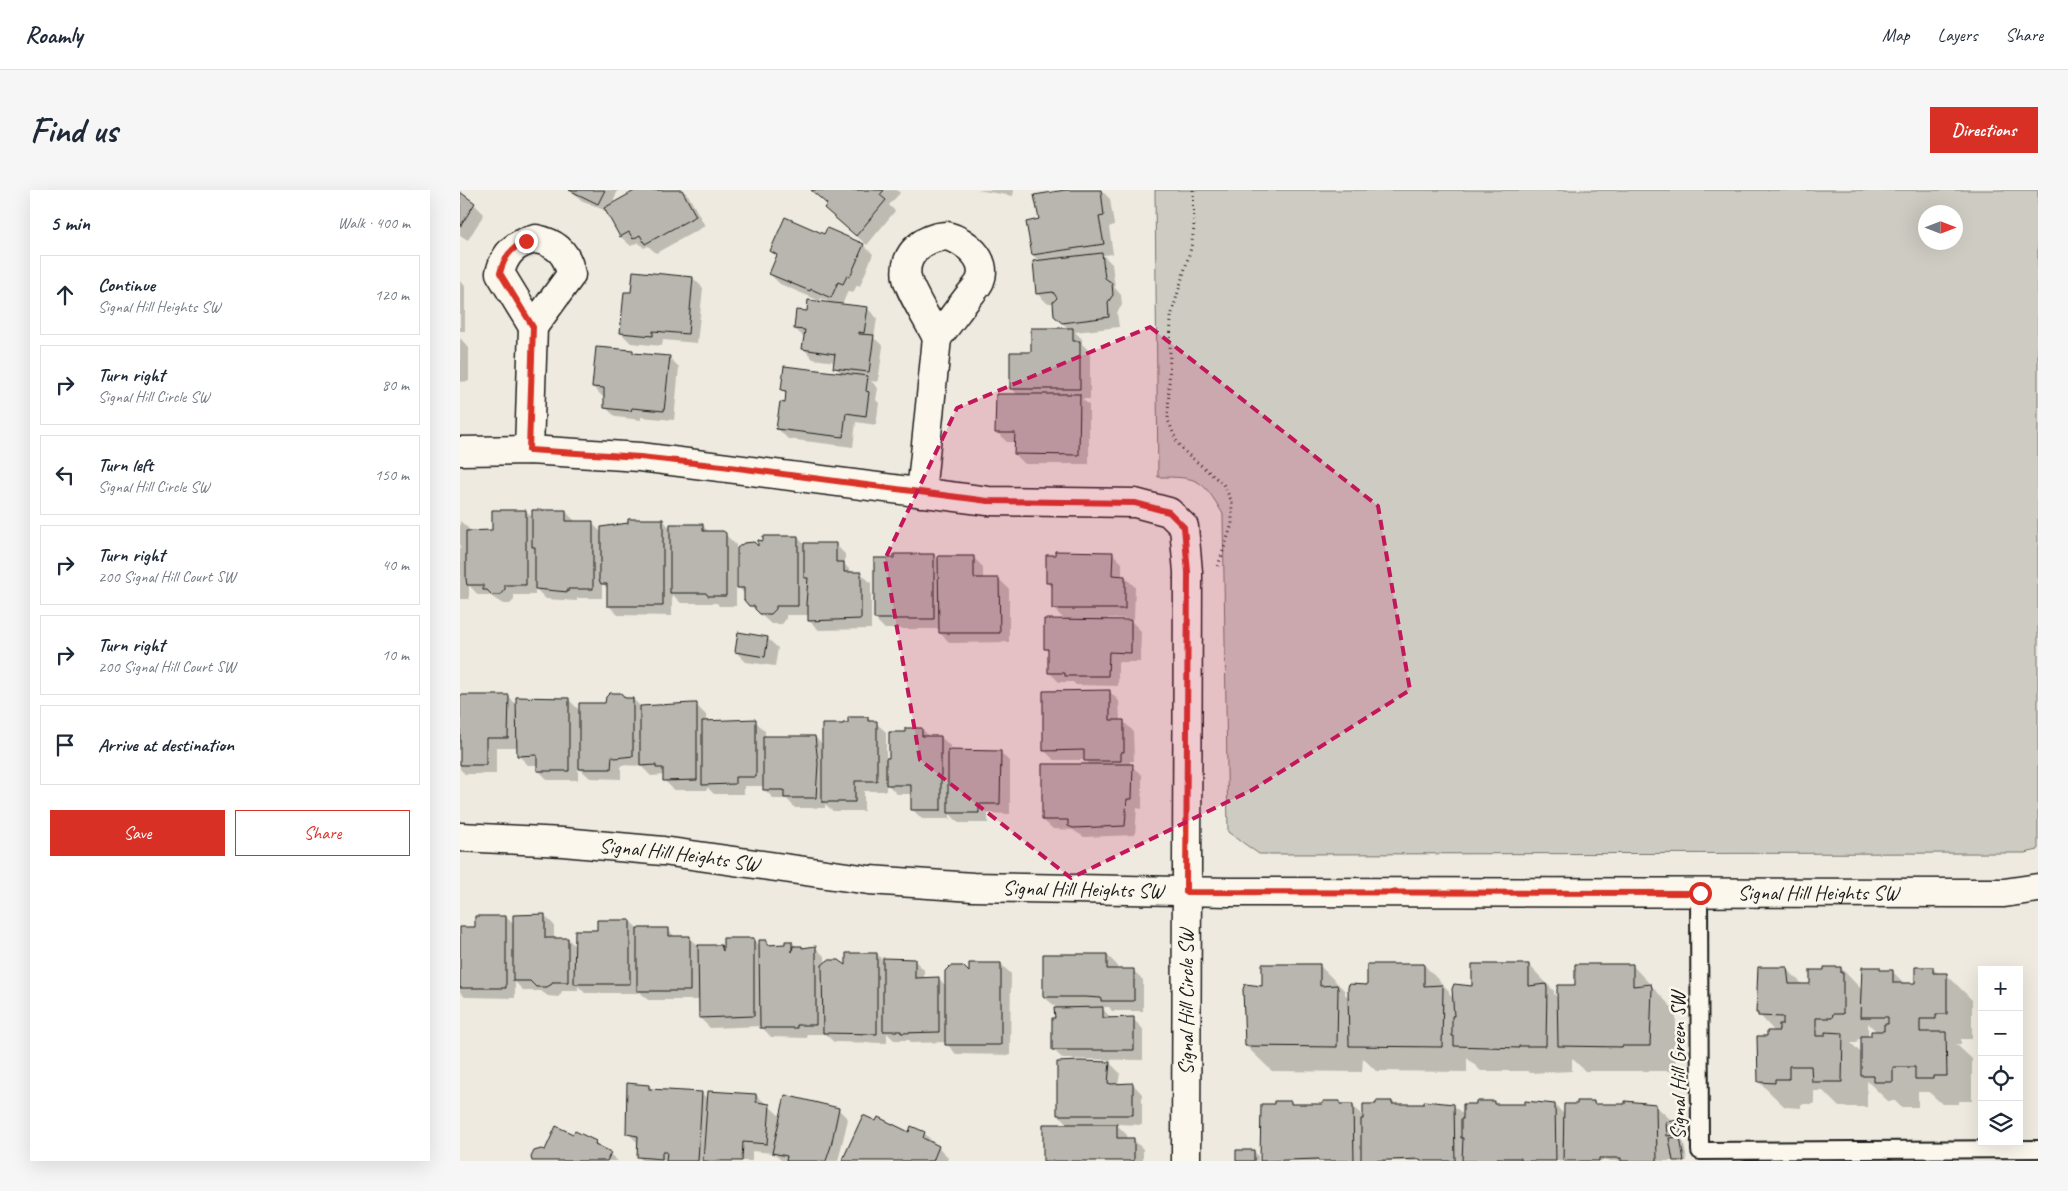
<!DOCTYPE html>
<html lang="en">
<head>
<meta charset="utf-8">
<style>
  body { margin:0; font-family:Caveat,sans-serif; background:#f6f6f7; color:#1f2937 }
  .controls { position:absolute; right:15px; bottom:15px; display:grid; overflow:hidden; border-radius:0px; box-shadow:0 5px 20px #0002 }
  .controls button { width:45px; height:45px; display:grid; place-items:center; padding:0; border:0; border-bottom:1px solid #e0e1e3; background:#fff; color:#1f2937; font:25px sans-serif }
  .compass { position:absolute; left:1458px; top:15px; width:45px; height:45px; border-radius:50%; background:#fff; box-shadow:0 5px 20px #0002; rotate:90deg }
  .stop { position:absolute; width:15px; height:15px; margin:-11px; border:4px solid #d93025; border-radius:50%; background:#fff }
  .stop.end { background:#d93025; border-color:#fff; box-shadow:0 1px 5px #0008 }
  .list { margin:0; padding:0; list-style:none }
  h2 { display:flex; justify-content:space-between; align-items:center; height:65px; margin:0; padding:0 20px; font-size:21px }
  h2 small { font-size:16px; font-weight:400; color:#747a83 }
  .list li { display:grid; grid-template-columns:32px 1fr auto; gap:15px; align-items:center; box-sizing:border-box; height:80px; margin:0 10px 10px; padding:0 10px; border:1px solid #e0e1e3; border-radius:0px }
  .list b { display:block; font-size:19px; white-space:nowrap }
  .list p { margin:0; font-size:16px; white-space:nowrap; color:#747a83 }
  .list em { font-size:16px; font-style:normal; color:#747a83 }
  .actions { display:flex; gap:10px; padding:15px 20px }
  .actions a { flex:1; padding:11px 0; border:1px solid #d93025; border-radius:0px; text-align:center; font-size:18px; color:#d93025 }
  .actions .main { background:#d93025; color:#fff }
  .icon { flex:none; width:28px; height:28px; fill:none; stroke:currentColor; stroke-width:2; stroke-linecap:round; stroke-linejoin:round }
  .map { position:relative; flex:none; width:1578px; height:971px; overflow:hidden; border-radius:0px }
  header { display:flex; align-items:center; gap:30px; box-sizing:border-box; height:70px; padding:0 25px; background:#fff; border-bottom:1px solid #e0e1e3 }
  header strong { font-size:24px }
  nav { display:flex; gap:28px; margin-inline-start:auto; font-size:18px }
  .intro { display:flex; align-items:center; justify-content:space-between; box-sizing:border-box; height:120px; padding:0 30px }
  h1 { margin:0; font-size:35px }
  .button { padding:12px 22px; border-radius:0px; background:#d93025; color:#fff; font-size:18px; font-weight:700 }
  main { display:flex; gap:30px; padding:0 30px }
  aside { flex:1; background:#fff; border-radius:0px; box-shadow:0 5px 20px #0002 }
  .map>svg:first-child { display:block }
</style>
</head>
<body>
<header>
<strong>Roamly</strong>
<nav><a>Map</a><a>Layers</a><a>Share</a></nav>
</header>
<div class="intro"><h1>Find us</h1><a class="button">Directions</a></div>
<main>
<aside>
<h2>5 min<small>Walk · 400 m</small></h2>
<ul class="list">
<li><svg class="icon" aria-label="ahead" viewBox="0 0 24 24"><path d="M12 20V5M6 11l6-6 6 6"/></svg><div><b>Continue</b><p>Signal Hill Heights SW</p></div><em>120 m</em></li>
<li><svg class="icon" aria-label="right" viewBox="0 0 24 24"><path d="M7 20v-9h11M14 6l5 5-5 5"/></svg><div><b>Turn right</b><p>Signal Hill Circle SW</p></div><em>80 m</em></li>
<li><svg class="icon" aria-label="left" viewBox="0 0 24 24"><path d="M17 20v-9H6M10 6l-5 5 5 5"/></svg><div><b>Turn left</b><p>Signal Hill Circle SW</p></div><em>150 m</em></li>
<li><svg class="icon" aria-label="right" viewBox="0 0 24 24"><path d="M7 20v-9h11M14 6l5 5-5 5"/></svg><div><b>Turn right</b><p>200 Signal Hill Court SW</p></div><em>40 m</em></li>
<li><svg class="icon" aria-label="right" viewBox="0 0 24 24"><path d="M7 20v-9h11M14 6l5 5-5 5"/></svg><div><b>Turn right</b><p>200 Signal Hill Court SW</p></div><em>10 m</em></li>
<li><svg class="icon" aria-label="arrive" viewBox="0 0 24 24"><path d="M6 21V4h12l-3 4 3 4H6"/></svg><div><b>Arrive at destination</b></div></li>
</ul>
<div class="actions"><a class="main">Save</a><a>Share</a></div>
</aside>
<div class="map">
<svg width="1578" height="971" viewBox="0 0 1578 971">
  <rect width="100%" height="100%" fill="#eeeadf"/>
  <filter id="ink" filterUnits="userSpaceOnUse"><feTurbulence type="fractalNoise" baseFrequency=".02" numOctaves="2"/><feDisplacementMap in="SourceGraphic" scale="10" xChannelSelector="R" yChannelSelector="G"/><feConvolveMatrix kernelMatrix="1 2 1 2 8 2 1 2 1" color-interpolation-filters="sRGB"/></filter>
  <g filter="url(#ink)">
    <!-- green -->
    <path fill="#ceccc2" stroke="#75746f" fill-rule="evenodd" d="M695,0h883v660l-13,3 -766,1 -31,-22 -5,-318c-21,-36 -25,-37 -65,-37zM1496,22v30h-30v-30z"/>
    <!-- shadow -->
    <path fill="#0003" fill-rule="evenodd" d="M111,0h47l-6,15 27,-15h43l6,5 17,31 -49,27 -8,-7 -4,2 -6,-6 -7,4 -10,-9 -13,-25 -27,-12z
      M351,0h86l3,3 -11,12 6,6 -28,34 -32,-27 -7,-13z
      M517,0h37l-1,6z
      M612,0h29l9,9 4,26 -5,2 4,27 -10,1 9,9 3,24 6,7 1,10 -5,8 2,14 -44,5 7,7v5l8,8v47h-8l7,6v59h-64l-10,-10 1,-12h-9l-10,-10 21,-37 -7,-7 21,-35 37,-24 -14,-13 -1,-13h-7l-10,-10 2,-32 -6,-6 7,-35z
      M0,4l14,10 10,10 -16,26 -8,-5z
      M365,45l38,10 10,9 -13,32 -3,-1 -4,8 -5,-2 -6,14 25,3 10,10 -3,20 9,8 -5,36 -7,-1 7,7 -2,12 3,3 -3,22 -20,-3 -3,25 -65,-8 -10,-10 8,-25 1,-9 -4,-5 59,-16 -7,-7v-5l-22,-3 -9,-10 1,-11 -10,-9 13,-17 25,-8 -12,-6 -1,3 -40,-17 -10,-10 8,-17 -6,-6z
      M233,88l10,10 -6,55 -34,-3 -1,6 -31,-3 -10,-10 11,-39z
      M0,91l5,5v45h-5z
      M0,148l9,10v33l-9,1z
      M172,161l4,3 33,3 10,10 -5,53 -33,-3v3l-25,-3 -10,-9 -1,-11h-2l-10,-10z
      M66,321l8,8 31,-8 10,10 17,2 10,10 61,-13 8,9 31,-4 7,7h14l13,13v61h-17l-2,-3h-36l-9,-9v22l-54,-1 -10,-10v-16l-6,-6v15h-25v3l-31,-2 -11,-11v7h-21v5l-4,4h-7l-14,-9h-11l-9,-10v14h-9v-78l9,8v3l24,-1z
      M338,348l6,6h31l10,10v11l8,8h8l10,10v46l-52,1 -10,-9v-6h-23v4l-4,5h-11l-21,-19 -5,-11 -7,-7 21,-38z
      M652,363l10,10v14h3l10,10 -1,32 -26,-1v3h23l10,10 -1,31h-22v24l-42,-1 -3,-3h-14l-10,-10v-19l-4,-5 20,-28 -12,-12v-20l-6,-6z
      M473,365l7,6 33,-4 10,10v12h16l10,10v53l-59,1 -10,-10v-4h-55l-10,-10z
      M279,444l29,5 10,9 -3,18 -29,-4 -10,-10z
      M649,501l10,10 1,20h3l10,10 1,30h-4v4l12,10v34l-5,-1 -2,27 -51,2 -11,-7 -20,-1 -10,-9 47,-55 -4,-5h-32l-10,-10z
      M0,506h48l9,9 51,-6 12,12 45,-12h8l8,8 55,-2 10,10v7l49,-1 10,10v6h50l8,8 21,-19 24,-8 4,5h4l10,9v27h4l16,-25 16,-5 8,8h11l10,10v5h49l10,10v52l-22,-1v10h-29l-9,-9v5h-28l-10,-10v-15h-15l-11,-11v8h-22v20h-31l-8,-7v4h-30l-8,-9h-13l-10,-10v-3h-20v8h-30l-7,-7v3h-33l-10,-10v-5l-13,1 -10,-10 -20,-1v14l-31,-1 -12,-11v13h-30l-10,-10v-5h-10l-10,-10v-8h-22v27h-31l-5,-5z
      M84,725l10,10v15l14,-1 8,8 23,-15 31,-11 8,8h30l8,9h14l9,8h22l3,4 29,-11 8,8 6,-5 4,4h15l6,-4 5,5 12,2v-2h6l10,10v7l22,4 30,-14 7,8 30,-2 10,10v9h15l7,7 24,-11 31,-11 10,10 -1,81 -54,-1 -9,-10v-2l-35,1 -3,-3h-15l-7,-7v10l-53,-1 -9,-8h-18v4l-36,-1 -10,-11 -51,2 -10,-10v-18h-52l-9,-9v2h-54l-7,-7v5h-16l-1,3 -3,3 -10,-1 -7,-5h-17l-9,-9v16l-50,-1 -5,-5v-63h16l30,-12 8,8z
      M647,765l10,10v5h16l10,10v31h-31l-3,-4h-8l11,12h21l10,10v31l-80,-1 -10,-10 2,-43 -11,-9z
      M859,775l26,26v3l4,4 19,-12 56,-21 25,26v3l4,4 20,-11 56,-22 25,26v3l4,4 19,-12 55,-21 44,47 -1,59h-90l-13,-13v13l-42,2 -2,-2h-47l-14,-13v14l-91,-1 -13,-13 -1,14 -90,-1 -26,-25 18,-59z
      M1326,778l17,17h9l13,-14 16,-3 21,22 17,-22 3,3h10l13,13h11l16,-16 7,6h7l26,26v39h-11v5h-5l16,15v42h-13v3h-17l-13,-12h-11v15h-17l-6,-6h-7l-21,-20v26h-28l-16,-16h-9v13h-13v4l-16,-1 -26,-25 9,-45 7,-5 -18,-20zM1408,833l9,9 -5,5h-4zM1398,849h4v15l-11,-11h6z
      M650,873l10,10 -2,12 15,-1 9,10v31l-26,-1 11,11v4h6l10,10v12h-99l24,-36 -10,-11z
      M189,896l4,4 49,3 6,7 48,-5 23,20 1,7 58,-13 10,10 -10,42h-56l-9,-8 -21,-2v10h-109l-4,-4v-13l-11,-11z
      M1134,912l2,3h59l18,17h5l5,4 2,12 -5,1 4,4 3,18h-425v-56l29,-2 2,2h59l12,12v-12l28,-2 3,2h58l12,11 28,-13 3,2h59l10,10 14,-10z
      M449,943h15l24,24 -1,4h-104z
      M114,946l21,6 23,19h-84z
      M794,961l4,5v5h-21z"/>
    <!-- building -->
    <path fill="#b9b6af" stroke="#1c1c1c" d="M109,0h36l-7,14z
      M176,0h46l14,26 -51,28 -5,-9 -7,4 -4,-7 -9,5 -16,-29z
      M351,0h73l-4,5 6,5 -30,36 -32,-28 3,-4z
      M605,0h36l3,26 -5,1 5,27 -72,11 -6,-33 13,-3 -5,-24z
      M0,2l15,11 -15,24z
      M325,27l39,17 3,-6 37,16 -14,33 -3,-1 -4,8 -5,-2 -7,16 -20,-9 -1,2 -41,-17 8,-19 -7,-4z
      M642,63l3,25 7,5 1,12 -5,7 1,15 -47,6 -8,-7 -1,-14 4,-4 -4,-6 -17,2 -3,-33z
      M173,81l60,6 -5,57 -35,-3v5l-33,-3 4,-41h7z
      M348,110l60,7 -4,26 -5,-1v2l15,1 -5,37 -36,-4 2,-14 -33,-5 3,-19 -11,-1 2,-19 11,1z
      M571,138h42v13h7v48h-70v-37h21z
      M136,157l37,3v3l37,3 -6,55 -32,-3 -1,3 -27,-3v-20l-12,-1z
      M324,176l84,10 -2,15 3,1 -3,24 -20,-3 -3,24 -67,-8 4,-27 5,1 1,-12 -5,-1z
      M536,204h84l-1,61 -65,-1 1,-21h-20z
      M32,320h34v75h-21v4l-5,6h-8l-5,-5h-4v-5h-16l-1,-6v-48l26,-1z
      M72,320h34v11h27v68h-25v3l-33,-3v-42h-3z
      M168,329h35v87h-56v-22h-6l-2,-4v-15l2,-2v-36l27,-4z
      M210,334h33v7h20l3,2v63h-18l-2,-3h-36z
      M303,346h35v70h-22v3l-5,5h-11l-5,-5v-3h-6l-5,-6v-12h-7v-40l7,-5 10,-1 4,4v-6l5,1z
      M344,353h32v19h8v10h17v47l-53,2v-16h-2l2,-27h-4z
      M595,361l58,1 -1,23 13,1v33h-73v-26h-6v-28h9z
      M434,364h40v65h-60v-61h20z
      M478,366h36v22h25l1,55h-61z
      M584,429l87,1v33l-22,-1 -1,24h-43v-3h-17v-24h-4z
      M278,442l30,5 -3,20 -30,-5z
      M650,500v30h14v32h-3v9h-37v-11l-41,1v-60z
      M150,503h11l4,5h8v58l-18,2 -3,-2 -1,13h-32v-66h26l1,-6z
      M0,505h49l-1,43h-22v27h-26z
      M56,507l53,1v73h-32v-16l-20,1z
      M233,513h4v77l-34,1v-13h-7v-3l-16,1v-60z
      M388,527h20v4h9v60h-22v21h-33v-78h21v-1h5z
      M296,529v58h-21v7l-33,1v-64z
      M445,538h17v8h19v74h-30v-25h-25v-27h3v-26h16z
      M303,546h52l3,27 -2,35h-32v-8h-21z
      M488,560l53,1 -1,53h-21v9h-31z
      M582,574h91l-1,35h-5l-2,27 -52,2 -5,-2v-6h-26z
      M85,724v24h23v44h-16v2l-5,3h-11l-6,-6h-17v-66z
      M15,726h31v72h-46v-61h15z
      M137,730h33v64h-56l1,-54h22z
      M177,738h32v8h21v55h-53z
      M263,748h31v78l-55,2 -1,-73h23l2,6z
      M299,750h8v5l18,-1v-3h7v11l1,-6h9v2l14,-2v79h-19v3h-37z
      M386,763h31v81l-54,-1 -1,-68 6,-5h11l7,5z
      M583,764h64v15h27v32h-33v-3l-16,-1h-42z
      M423,768l32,1v19l24,-1v55l-38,1v-2h-18z
      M509,773h32v82h-56v-74l5,-5h13l6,6z
      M802,774h58v22l17,-1 1,4 -1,58 -92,-1 -2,-57 2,-5 17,2z
      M907,774h57v22l18,-1 1,3 -1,59 -93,-1 -1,-58 1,-4 18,1z
      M1012,774h57v22l17,-2 1,4 -1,58h-27v2l-65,-2v-10h-2v-20h2l-2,-27 2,-5 18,2z
      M1115,774h58v22l18,-2 1,4 -2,58h-28v1l-64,-1 -1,-57 1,-4h17z
      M1298,777h29l2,17h21v-14h14v-3h17v6h2v41h-10l-1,4h-16v18h9v-4l18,1 -1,49h-30l-1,-16h-22v13h-14v4l-17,-1 -1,-46h10v-5h12v-7h4v-7l-25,-1v-3h-2z
      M1402,777h18v3h13v13h22v-16h18v6h14v41h-11v5h-16v13h26l1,44h-14v3h-18v-12h-22v15h-19v-6h-13v-40h10v-5h13v-7h4v-7h-28z
      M643,817v11l31,-1v33h-82v-32h3l-1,-10z
      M620,871l30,1 -2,21 3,1 22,-1v32h-76v-53z
      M167,893l22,2v4l53,3 -4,69h-32l1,-9h-5v7l-25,-2 1,-21 -12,-2z
      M248,901l48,3v8l14,2 -3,40 -24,-2 -1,19h-39z
      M325,905l54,13 -8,38 -5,15h-40l1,-5 -15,-3z
      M814,911h17v3h32v-3h17v3h13l1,57h-36v-2l-58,2 1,-57h13z
      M916,911h16v3h32v-3l30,3 1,57h-35v-2l-59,2v-42h2v-15h13z
      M1016,911h18v3h31v-3l30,3 1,57h-35v-3h-24v3h-35l1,-23h-2v-19h2v-15h13z
      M1117,911h17v3h31v-3l31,3 1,57h-36v-3h-22v3h-36l1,-57h13z
      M403,925l13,6 2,-4 31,15 2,-6 14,6 -2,6 16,8 -6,15h-91z
      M1219,930l2,14 -14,2 -1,-14z
      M583,934h74v14h17v23h-91z
      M96,936l17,8 2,-3 21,10 -1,3 16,8 -4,9h-75l-1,-4 3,-6 7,-2 4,1z
      M1220,947l4,24h-11l-4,-23z
      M776,960h18v11h-18z"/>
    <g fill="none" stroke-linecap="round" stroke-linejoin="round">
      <defs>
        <path id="lane" d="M1239,703l1,258 338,-2"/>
        <g id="street">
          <path d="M487,46c18,5 42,23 33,45 -2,5 -8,11 -12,16 -10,13 -20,27 -31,41 -6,-13 -28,-48 -30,-60 -5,-25 18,-41 40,-42z"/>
          <path d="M76,49c21,4 32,15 35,36l-38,52 -33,-54c5,-20 15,-30 36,-34z"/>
          <path d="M69,260l4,-123"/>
          <path d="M0,261l69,-1 111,7 348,44 147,2 34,9 15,15 4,45 -2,589"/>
          <path d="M461,303l16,-155"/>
          <path id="s1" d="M0,647l103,5 100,9 206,29 104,7 257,5 774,1 34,-5"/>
        </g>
      </defs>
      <!-- lane casing -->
      <use href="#lane" stroke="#1c1c1c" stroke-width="20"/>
      <!-- street casing -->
      <use href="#street" stroke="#1c1c1c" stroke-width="31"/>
      <!-- path -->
      <path stroke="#1c1c1c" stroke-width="3" stroke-dasharray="1 4" stroke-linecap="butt" d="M733,0l1,38 -3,20 -20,68 -3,104 9,22 7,9 39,33 9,18v22l-14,42"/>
      <!-- lane -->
      <use href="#lane" stroke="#fbf7ec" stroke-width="16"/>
      <!-- street -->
      <use href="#street" stroke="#fbf7ec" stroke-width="28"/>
    </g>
  </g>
  <g fill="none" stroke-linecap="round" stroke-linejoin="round" filter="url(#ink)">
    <!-- route -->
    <path stroke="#d93025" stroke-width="6" d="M66,51c-15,7 -22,16 -26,32l33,54 -4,123 111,7 82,9 266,35 147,2 34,9 15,15 4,45 -2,320 514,1"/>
  </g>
  <!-- marked area -->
  <path fill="#c2185b" fill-opacity="0.2" stroke="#c2185b" stroke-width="4" stroke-dasharray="10 6" stroke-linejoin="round" d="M690,137l228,179 32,184 -158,100 -181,88 -151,-118 -35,-201 72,-151z"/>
  <g text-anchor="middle" stroke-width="5" stroke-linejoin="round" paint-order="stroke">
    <!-- street labels -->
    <g font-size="21" fill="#1c1c1c" stroke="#fbf7ec">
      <text dy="7" stroke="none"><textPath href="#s1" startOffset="220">Signal Hill Heights SW</textPath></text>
      <text dy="7" stroke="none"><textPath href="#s1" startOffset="626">Signal Hill Heights SW</textPath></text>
      <text dy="7" stroke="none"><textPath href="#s1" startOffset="1361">Signal Hill Heights SW</textPath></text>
      <text transform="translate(726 812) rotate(-90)" y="7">Signal Hill Circle SW</text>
      <text transform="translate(1218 876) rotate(-90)" y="7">Signal Hill Green SW</text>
    </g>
  </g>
</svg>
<div class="controls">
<button>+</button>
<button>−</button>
<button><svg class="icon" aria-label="locate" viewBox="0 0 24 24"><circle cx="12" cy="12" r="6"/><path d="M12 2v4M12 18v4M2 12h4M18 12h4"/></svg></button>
<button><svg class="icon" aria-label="layers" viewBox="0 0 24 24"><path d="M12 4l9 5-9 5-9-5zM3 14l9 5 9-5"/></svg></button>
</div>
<svg class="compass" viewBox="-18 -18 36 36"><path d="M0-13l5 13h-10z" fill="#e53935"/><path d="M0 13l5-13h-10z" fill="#747a83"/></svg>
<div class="stop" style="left:1240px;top:703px"></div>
<div class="stop end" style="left:66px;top:51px"></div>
</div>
</main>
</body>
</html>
